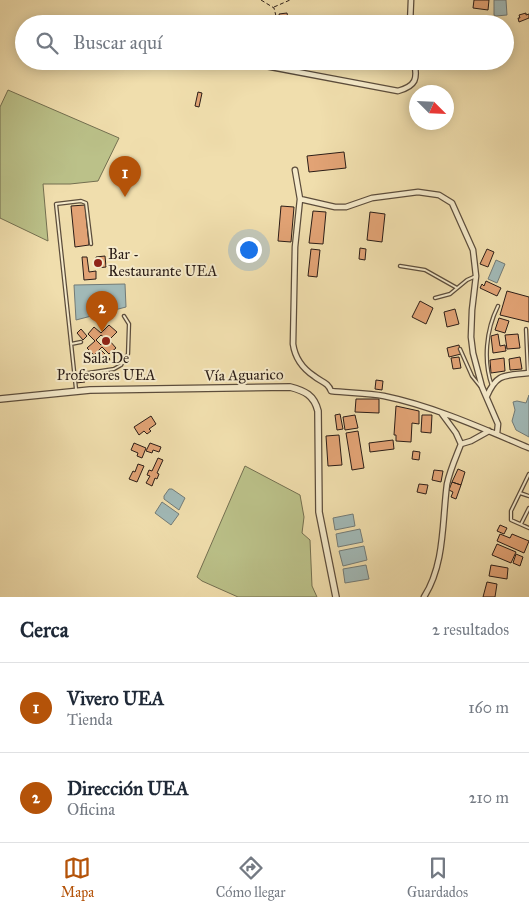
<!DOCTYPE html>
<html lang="es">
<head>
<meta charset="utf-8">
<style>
  body { margin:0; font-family:"IM FELL Great Primer",serif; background:#f2f2f3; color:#1f2937 }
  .compass { position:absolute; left:409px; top:85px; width:45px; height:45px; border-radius:50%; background:#fff; box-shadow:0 2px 12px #0003; rotate:114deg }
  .you { position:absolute; left:248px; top:249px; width:18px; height:18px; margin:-12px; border:4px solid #fff; border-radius:50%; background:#1a73e8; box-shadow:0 0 0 8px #1a73e833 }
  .badge { display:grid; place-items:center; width:32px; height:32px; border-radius:50%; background:#b45309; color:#fff; font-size:16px; font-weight:700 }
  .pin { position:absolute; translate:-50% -41px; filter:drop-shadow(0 1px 2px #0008) }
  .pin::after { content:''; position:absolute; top:26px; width:18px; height:15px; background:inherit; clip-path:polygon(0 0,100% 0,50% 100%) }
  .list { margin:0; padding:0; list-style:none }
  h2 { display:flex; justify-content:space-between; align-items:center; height:65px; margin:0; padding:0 20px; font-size:21px }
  h2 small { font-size:16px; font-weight:400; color:#747a83 }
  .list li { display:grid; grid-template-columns:32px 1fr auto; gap:15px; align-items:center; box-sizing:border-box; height:90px; padding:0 20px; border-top:1px solid #e0e1e3 }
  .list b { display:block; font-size:19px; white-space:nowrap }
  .list p { margin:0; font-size:16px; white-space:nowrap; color:#747a83 }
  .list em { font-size:16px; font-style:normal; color:#747a83 }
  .icon { flex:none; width:28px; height:28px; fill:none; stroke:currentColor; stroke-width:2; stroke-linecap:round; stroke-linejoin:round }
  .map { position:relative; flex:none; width:529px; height:597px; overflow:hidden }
  .search { position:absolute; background:#fff; box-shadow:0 2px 12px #0003; left:15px; right:15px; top:15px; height:55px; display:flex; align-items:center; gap:12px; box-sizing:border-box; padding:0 18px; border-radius:28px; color:#747a83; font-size:19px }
  .sheet { height:245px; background:#fff }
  nav { display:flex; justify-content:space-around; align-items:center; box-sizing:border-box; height:70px; border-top:1px solid #e0e1e3; background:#fff; font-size:14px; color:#747a83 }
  nav a { display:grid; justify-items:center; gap:2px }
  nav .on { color:#b45309 }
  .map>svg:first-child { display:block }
</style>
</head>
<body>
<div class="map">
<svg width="529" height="597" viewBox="0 0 529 597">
  <rect width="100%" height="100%" fill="#f0dead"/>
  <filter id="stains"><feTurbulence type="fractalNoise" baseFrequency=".004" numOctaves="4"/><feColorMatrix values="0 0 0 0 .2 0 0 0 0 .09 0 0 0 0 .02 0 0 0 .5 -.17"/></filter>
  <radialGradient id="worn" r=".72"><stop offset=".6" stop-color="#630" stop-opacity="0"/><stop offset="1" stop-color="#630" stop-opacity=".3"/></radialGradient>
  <!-- green -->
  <path fill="#bbc189" stroke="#736f50" d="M8,90l111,48 -21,43 -28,3h-27l5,57 -48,-23v-111z
    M245,466l55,29 4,22 -2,16 8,7 2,46 5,11h-79l-36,-16 -5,-4z"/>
  <!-- water -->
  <path fill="#a1b9b7" stroke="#727b77" d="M494,0h12l1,15 -11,1 -2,-1z
    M496,260l9,4 -8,19 -9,-4z
    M125,284l1,23 -50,13 -2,-35z
    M529,395v42l-13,-7 -4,-9 3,-11 -2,-8 4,-1 9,2z
    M169,489h3l13,9 -6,12 -15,-11v-3z
    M162,502l17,12 -8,11 -16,-12z
    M353,514l2,12 -20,4 -2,-12z
    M360,529l3,13 -25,5 -2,-13z
    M364,546l3,14 -24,6 -4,-15z
    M366,565l3,14 -24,4 -2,-14z"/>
  <!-- building -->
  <path fill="#e2a375" stroke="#2b1d17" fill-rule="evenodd" d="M474,0h15l-1,10 -15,-2z
    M287,13l1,5 -8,1 -1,-5z
    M526,13v2l3,-1v4l-10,4 -1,-4h2l-1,-3z
    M198,92l4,1 -3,14 -4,-1z
    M344,152l2,16 -37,4 -2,-16z
    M85,205l4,40 -14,2 -4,-41z
    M281,206l13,1 -3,35 -13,-1z
    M313,211l13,1 -3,32 -14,-1z
    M370,212l15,2 -3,28 -15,-2z
    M360,248l6,1 -1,11 -6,-1z
    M311,249l9,1 -3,27 -9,-1z
    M487,249l7,3 -6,15 -8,-3z
    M105,256l1,11 -9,1 -1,-11z
    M82,257h5l2,15 7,-1v8l-12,1z
    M486,281l15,7 -4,8 -17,-8 2,-4 2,2z
    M507,291l22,6v25l-29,-7z
    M420,301l13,7 -7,16 -14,-7z
    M455,309l4,15 -12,3 -3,-15z
    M499,318l10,3 -4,12 -10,-3z
    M109,325l8,7 -8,8 7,8 -7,6 -7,-7 -8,8 -7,-7 8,-7 -7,-7 6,-7 7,6zM101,335l5,4 -5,6 -5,-5z
    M81,329l6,7 -4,4 -6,-7z
    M498,334l2,12 5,-1 1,6 -13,2 -2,-17z
    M518,334l2,14 -13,1 -2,-14z
    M459,345l2,9 -12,3 -2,-9z
    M100,351h2l8,8 -3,4 -4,1 -5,-1 -3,-4z
    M459,357l2,11 -8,1 -2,-11z
    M520,357l2,12 -12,1 -1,-11z
    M504,358l1,13 -14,2 -1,-13z
    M85,375v7l-9,1v-7z
    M376,380l7,1 -1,9 -7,-1z
    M356,399h23v14l-24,-1z
    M396,406l23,5v13l-7,-1 -1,19 -15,-1v-6h-2z
    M340,414l3,15 -6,1 -2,-15z
    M355,415l3,13 -13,2 -2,-13z
    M422,415h10l-1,18 -10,-1z
    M151,416l5,8 -7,5 2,2 -4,3 -3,-3 -5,4 -5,-8z
    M358,431l6,37 -12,2 -6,-37z
    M339,435l3,30 -14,1 -2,-30z
    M393,440l1,9 -24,3 -1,-9z
    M134,443l12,5 -4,10 -5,-2 1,-3 -7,-3z
    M150,443l11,4 -2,5 -6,-2 -1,3 -6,-2z
    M413,451l7,1 -1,8 -7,-1z
    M158,458l5,2 -6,13 2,1 -2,5 -2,-1 -3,8 -6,-3 4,-7 -3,-1 2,-5 3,1z
    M138,464l6,2 -7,16 -8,-3 4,-8 2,1z
    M458,469l7,3 -4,13 -9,-3z
    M434,470l9,1 -2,11 -9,-2z
    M452,482l9,3 -5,14 -5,-2 2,-5 -4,-2z
    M419,484l9,1 -2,9 -9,-2z
    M500,525l7,3 -3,6 -7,-3z
    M500,534l10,4 2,-4 17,7 -5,12 -27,-12z
    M497,544l19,8 -5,11 -19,-8z
    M516,554l7,3 -3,9 -7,-3z
    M491,565l17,3 -1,11 -18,-3z
    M487,582l10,2 -2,13h-12z"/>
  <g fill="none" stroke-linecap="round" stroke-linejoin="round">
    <defs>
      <path id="service" d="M400,266l25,4 32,18
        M435,298l15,-4 17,-14 9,-4
        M526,329l2,44
        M71,344l10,-2
        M460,349l12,27 8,10
        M75,375l39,-6 7,-4 7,-11 1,-30 -5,-8
        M492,386c-9,-25 -6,-56 6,-80
        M76,389l-20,-185 25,-3 5,2 5,41
        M529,474l-18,37v9l18,8
        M520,493l9,3
        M521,524l8,-16"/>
      <path id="minor" d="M410,24l1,-24
        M239,61l159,30c18,-5 20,-12 16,-30
        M295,170l5,29
        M487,396c10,-24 19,-20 42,-23
        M442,414l14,19 5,11
        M497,434l1,-10 -16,-37 -9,-34 -2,-16 1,-27 4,-34 -3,-26 -21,-47 -13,-8 -21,-3 -46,6 -26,9h-11l-35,-8 -5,48 -2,97c2,14 9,24 21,32 7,6 14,6 17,15 17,2 36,2 53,5 49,10 100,33 145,52
        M424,597c21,-33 18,-75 23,-113 3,-14 9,-27 14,-40l10,-3 18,-10"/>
      <path id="tertiary" d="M0,399l90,-9 200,-3c15,4 24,8 28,24l1,101 17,85"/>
    </defs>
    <!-- service casing -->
    <use href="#service" stroke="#5c4d3c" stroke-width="4.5"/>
    <!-- minor casing -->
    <use href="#minor" stroke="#5c4d3c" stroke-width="7"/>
    <!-- tertiary casing -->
    <use href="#tertiary" stroke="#5c4d3c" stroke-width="8"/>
    <!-- path -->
    <path stroke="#2b1d17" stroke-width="1" stroke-dasharray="4 2.5" stroke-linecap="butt" d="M261,0l13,8 4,16
      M274,7l16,-7"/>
    <!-- service -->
    <use href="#service" stroke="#f5eaca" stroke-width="2"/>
    <!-- minor -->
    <use href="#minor" stroke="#f5eaca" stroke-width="4.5"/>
    <!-- tertiary -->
    <use href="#tertiary" stroke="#f5eaca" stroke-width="5.5"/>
  </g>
  <!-- markers -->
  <g fill="#8f2418" stroke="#f5eaca" stroke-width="2">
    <circle cx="98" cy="263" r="5"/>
    <circle cx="106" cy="341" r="5"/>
  </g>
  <g text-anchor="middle" stroke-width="4" stroke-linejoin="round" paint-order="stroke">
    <!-- poi labels -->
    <g font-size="15" fill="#2b1d17" stroke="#f5eaca" text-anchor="start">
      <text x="108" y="259">Bar -<tspan x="108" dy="17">Restaurante UEA</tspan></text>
      <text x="106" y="363" text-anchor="middle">Sala De<tspan x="106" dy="17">Profesores UEA</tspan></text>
    </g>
    <!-- street labels -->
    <g font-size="15" fill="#2b1d17" stroke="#f5eaca">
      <text transform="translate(244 375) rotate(-1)" y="5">Vía Aguarico</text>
    </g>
  </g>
  <rect width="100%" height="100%" filter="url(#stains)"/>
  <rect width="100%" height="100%" fill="url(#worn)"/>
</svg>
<svg class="compass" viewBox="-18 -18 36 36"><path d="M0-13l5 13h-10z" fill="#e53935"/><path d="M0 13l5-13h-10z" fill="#747a83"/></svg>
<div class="you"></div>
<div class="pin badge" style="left:125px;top:197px">1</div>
<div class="pin badge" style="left:102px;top:332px">2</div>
<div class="search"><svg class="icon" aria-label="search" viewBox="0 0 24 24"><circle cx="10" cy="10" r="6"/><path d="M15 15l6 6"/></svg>Buscar aquí</div>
</div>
<section class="sheet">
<h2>Cerca<small>2 resultados</small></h2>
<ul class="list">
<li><span class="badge">1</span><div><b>Vivero UEA</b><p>Tienda</p></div><em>160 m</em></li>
<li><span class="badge">2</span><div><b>Dirección UEA</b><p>Oficina</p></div><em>210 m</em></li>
</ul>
</section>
<nav>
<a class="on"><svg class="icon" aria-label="map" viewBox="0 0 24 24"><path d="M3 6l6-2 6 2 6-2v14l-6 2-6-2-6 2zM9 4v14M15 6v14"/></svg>Mapa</a>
<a><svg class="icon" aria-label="directions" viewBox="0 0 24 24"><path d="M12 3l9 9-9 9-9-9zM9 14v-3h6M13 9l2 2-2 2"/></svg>Cómo llegar</a>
<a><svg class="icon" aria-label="saved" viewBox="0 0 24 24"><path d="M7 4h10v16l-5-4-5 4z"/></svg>Guardados</a>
</nav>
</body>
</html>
